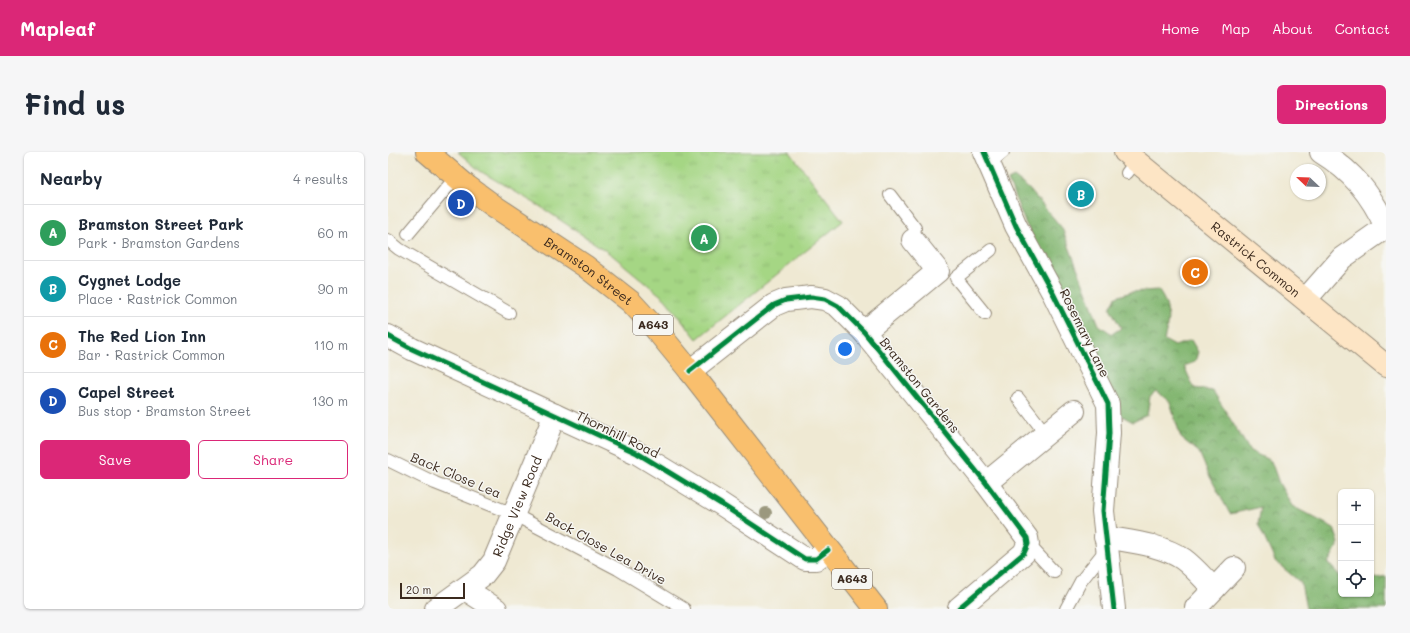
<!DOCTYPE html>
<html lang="en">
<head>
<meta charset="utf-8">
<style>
  body { margin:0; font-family:Mali,sans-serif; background:#f6f6f7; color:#1f2937 }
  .controls { position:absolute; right:12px; bottom:12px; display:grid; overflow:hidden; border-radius:6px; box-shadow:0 1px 3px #0004 }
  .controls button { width:36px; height:36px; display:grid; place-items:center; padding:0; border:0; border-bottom:1px solid #e0e1e3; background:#fff; color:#1f2937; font:20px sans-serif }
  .compass { position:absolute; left:902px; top:12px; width:36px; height:36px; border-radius:50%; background:#fff; box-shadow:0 1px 3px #0004; rotate:293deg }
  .scale { position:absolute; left:12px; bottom:10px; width:65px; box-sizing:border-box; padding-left:4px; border:2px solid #3b2a1e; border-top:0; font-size:11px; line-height:14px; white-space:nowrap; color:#3b2a1e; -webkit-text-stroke:3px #f6f6f2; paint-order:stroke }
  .you { position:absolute; left:457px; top:197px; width:14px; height:14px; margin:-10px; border:3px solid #fff; border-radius:50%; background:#1a73e8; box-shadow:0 0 0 6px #1a73e833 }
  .badge { display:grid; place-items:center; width:26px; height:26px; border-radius:50%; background:#db2777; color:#fff; font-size:13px; font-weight:700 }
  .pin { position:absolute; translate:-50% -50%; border:2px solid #fff; box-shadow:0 1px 4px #0006 }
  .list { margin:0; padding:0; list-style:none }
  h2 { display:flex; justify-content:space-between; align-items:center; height:52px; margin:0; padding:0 16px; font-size:17px }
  h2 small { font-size:13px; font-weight:400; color:#747a83 }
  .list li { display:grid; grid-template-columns:26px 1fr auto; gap:12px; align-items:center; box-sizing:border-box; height:56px; padding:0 16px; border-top:1px solid #e0e1e3 }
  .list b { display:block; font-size:15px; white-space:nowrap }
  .list p { margin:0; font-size:13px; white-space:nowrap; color:#747a83 }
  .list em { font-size:13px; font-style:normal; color:#747a83 }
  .actions { display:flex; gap:8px; padding:12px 16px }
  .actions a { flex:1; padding:9px 0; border:1px solid #db2777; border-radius:6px; text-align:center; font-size:14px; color:#db2777 }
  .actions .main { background:#db2777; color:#fff }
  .icon { flex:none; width:22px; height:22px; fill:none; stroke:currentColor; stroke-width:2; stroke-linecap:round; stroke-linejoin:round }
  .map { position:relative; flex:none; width:998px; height:457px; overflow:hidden; border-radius:6px }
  header { display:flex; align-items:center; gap:24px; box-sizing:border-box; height:56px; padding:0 20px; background:#db2777; color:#fff }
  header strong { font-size:19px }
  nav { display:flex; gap:22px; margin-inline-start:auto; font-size:14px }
  .intro { display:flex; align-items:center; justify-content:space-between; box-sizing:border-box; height:96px; padding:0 24px }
  h1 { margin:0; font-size:28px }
  .button { padding:10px 18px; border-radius:6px; background:#db2777; color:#fff; font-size:14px; font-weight:700 }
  main { display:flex; gap:24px; padding:0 24px }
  aside { flex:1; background:#fff; border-radius:6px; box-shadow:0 1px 3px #0004 }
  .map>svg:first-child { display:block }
</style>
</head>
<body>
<header>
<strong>Mapleaf</strong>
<nav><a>Home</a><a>Map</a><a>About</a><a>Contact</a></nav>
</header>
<div class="intro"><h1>Find us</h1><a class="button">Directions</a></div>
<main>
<aside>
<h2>Nearby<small>4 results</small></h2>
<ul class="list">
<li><span class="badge" style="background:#2e9e5b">A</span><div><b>Bramston Street Park</b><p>Park · Bramston Gardens</p></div><em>60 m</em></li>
<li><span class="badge" style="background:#0f9aa8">B</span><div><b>Cygnet Lodge</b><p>Place · Rastrick Common</p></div><em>90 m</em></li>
<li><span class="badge" style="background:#e8710a">C</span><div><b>The Red Lion Inn</b><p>Bar · Rastrick Common</p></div><em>110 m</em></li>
<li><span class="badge" style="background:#1a4fb4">D</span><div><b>Capel Street</b><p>Bus stop · Bramston Street</p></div><em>130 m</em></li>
</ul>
<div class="actions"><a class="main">Save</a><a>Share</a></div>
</aside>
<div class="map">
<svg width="998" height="457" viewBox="0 0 998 457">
  <defs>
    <pattern id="forest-crowns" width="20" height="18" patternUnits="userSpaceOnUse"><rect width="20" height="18" fill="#84b772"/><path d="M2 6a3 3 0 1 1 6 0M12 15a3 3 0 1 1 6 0" fill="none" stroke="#6d955d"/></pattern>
    <pattern id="park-tufts" width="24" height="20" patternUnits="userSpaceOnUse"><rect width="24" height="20" fill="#a5d684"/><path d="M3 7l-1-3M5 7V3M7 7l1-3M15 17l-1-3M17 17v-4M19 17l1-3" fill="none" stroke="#8fb872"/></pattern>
  </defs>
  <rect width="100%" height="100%" fill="#f6f6f2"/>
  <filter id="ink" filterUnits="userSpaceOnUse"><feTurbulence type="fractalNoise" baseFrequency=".025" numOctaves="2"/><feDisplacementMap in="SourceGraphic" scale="8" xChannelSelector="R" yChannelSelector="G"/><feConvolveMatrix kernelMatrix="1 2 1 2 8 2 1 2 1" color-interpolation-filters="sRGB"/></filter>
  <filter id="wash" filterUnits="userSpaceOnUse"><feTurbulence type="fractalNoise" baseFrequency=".012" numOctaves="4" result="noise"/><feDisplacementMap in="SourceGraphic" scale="16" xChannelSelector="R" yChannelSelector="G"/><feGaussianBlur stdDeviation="0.9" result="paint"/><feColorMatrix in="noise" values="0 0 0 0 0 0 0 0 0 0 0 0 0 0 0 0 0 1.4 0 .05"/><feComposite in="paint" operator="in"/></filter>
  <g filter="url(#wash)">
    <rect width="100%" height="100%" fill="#efe9d3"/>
    <!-- forest -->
    <path fill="url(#forest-crowns)" stroke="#607048" d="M626,25l15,12 33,39 37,97 13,9 9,-6 -11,-20 6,-11 15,-5 27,-2c13,17 11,30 6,50l11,6 16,-6 7,12 -3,10 -11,4 10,22 19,3 37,60 21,10 8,22 13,23 42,22 5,15 -11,20 13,14v17h30v-15l15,-3v33h-80l-5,-26 -26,-22 -17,-37 3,-17 -31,7 -22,-41 -9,-21 -18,-14 -11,-36 -14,-11 -6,5 -3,19 -14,7 -13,-7 -47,-98 -49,-97 -16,-40z"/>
    <!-- park -->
    <path fill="url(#park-tufts)" stroke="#708051" d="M70,0h332l53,69 -146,118 -32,-40 -53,-44 -71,-48 -61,-36z"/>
  </g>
  <g filter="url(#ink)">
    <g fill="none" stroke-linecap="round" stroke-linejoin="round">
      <defs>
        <path id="lane" d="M601,12l14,-12
          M739,21l9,-12
          M502,43l25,33 -2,12
          M20,82l48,-57
          M0,88l11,9 110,64
          M597,162l-29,-36 35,-28
          M630,246l28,36
          M0,308l47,23 78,31 105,55 66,40
          M640,392l26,28
          M678,457l15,-28 26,-33"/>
        <g id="street">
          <path d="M596,0l32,74 38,69 54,109 1,29 -6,78 11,98"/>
          <path d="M933,0c31,19 50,42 65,75"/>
          <path d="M918,147l36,-41 44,-31"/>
          <path d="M476,180l74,-61 -25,-31"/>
          <path d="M0,184l24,13 225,104 84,51 84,55h11l12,-9"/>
          <path d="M302,219l84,-66 12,-5 25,-3 14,2 13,7 26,26 122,151 41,55 1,6 -4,9 -65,55"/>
          <path d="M598,331l88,-72"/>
          <path d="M717,385c26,5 55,7 78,22 11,8 21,20 31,30"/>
          <path d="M77,437l31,20"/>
          <path d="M808,456l38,-40"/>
          <path id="s1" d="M48,457l47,-34 11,-14 61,-146"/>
        </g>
        <g id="secondary">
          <path id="s2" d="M737,0l261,214"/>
        </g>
        <g id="primary">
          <path id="s3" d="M39,0l41,35 26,19 91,60 46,36 22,24 37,45 186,238"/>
        </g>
      </defs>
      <!-- lane casing -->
      <use href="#lane" stroke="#958a78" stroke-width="14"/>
      <!-- street casing -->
      <use href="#street" stroke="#958a78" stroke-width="24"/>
      <!-- secondary casing -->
      <use href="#secondary" stroke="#958a78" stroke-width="24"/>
      <!-- primary casing -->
      <use href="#primary" stroke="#958a78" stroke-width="24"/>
      <!-- lane -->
      <use href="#lane" stroke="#fff" stroke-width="12"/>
      <!-- street -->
      <use href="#street" stroke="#fff" stroke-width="22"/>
      <!-- secondary -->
      <use href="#secondary" stroke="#fde5c5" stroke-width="22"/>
      <!-- primary -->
      <use href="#primary" stroke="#f9bf6d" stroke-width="22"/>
      <defs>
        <path id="cycleway" d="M596,0l32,74 38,69 54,109 1,29 -6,78 11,98
          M0,184l24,13 225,104 84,51 84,55h11l12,-9
          M302,219l84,-66 12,-5 25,-3 14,2 13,7 26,26 122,151 41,55 1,6 -4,9 -65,55"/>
      </defs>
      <!-- cycleway casing -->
      <use href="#cycleway" stroke="#f6f6f2" stroke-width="8"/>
      <!-- cycleway -->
      <use href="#cycleway" stroke="#00873e" stroke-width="5"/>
    </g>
    <!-- trees -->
    <circle fill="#9b987e" cx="378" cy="361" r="6"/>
  </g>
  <g text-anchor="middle" stroke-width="3" stroke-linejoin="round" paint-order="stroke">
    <!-- shield labels -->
    <g fill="#f6f6f2" stroke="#73675e" stroke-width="1">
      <rect x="245" y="163" width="40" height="20" rx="3"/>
      <rect x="444" y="417" width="40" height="20" rx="3"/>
    </g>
    <g font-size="12" font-weight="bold" fill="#3b2a1e">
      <text x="265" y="177">A643</text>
      <text x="464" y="431">A643</text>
    </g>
    <!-- street labels -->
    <g font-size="13" fill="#3b2a1e" stroke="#f6f6f2">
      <text dy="5" stroke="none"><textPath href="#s2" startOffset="169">Rastrick Common</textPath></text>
      <text dy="5" stroke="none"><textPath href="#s3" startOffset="201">Bramston Street</textPath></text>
      <text transform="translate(697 181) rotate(64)" y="5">Rosemary Lane</text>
      <text transform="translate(532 233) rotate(51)" y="5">Bramston Gardens</text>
      <text transform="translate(230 282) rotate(26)" y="5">Thornhill Road</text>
      <text transform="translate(68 323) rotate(23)" y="5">Back Close Lea</text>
      <text dy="5" stroke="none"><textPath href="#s1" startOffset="135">Ridge View Road</textPath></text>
      <text transform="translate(218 396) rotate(29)" y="5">Back Close Lea Drive</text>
    </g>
  </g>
</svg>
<div class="controls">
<button>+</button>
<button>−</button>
<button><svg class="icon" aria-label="locate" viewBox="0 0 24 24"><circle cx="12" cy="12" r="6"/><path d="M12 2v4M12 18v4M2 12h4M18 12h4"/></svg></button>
</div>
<svg class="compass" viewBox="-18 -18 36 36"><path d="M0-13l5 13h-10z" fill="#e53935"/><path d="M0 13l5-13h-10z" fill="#747a83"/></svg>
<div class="scale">20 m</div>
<div class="you"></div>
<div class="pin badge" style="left:316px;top:86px;background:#2e9e5b">A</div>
<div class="pin badge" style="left:693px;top:42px;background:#0f9aa8">B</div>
<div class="pin badge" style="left:807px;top:120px;background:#e8710a">C</div>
<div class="pin badge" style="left:73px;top:51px;background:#1a4fb4">D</div>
</div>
</main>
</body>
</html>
